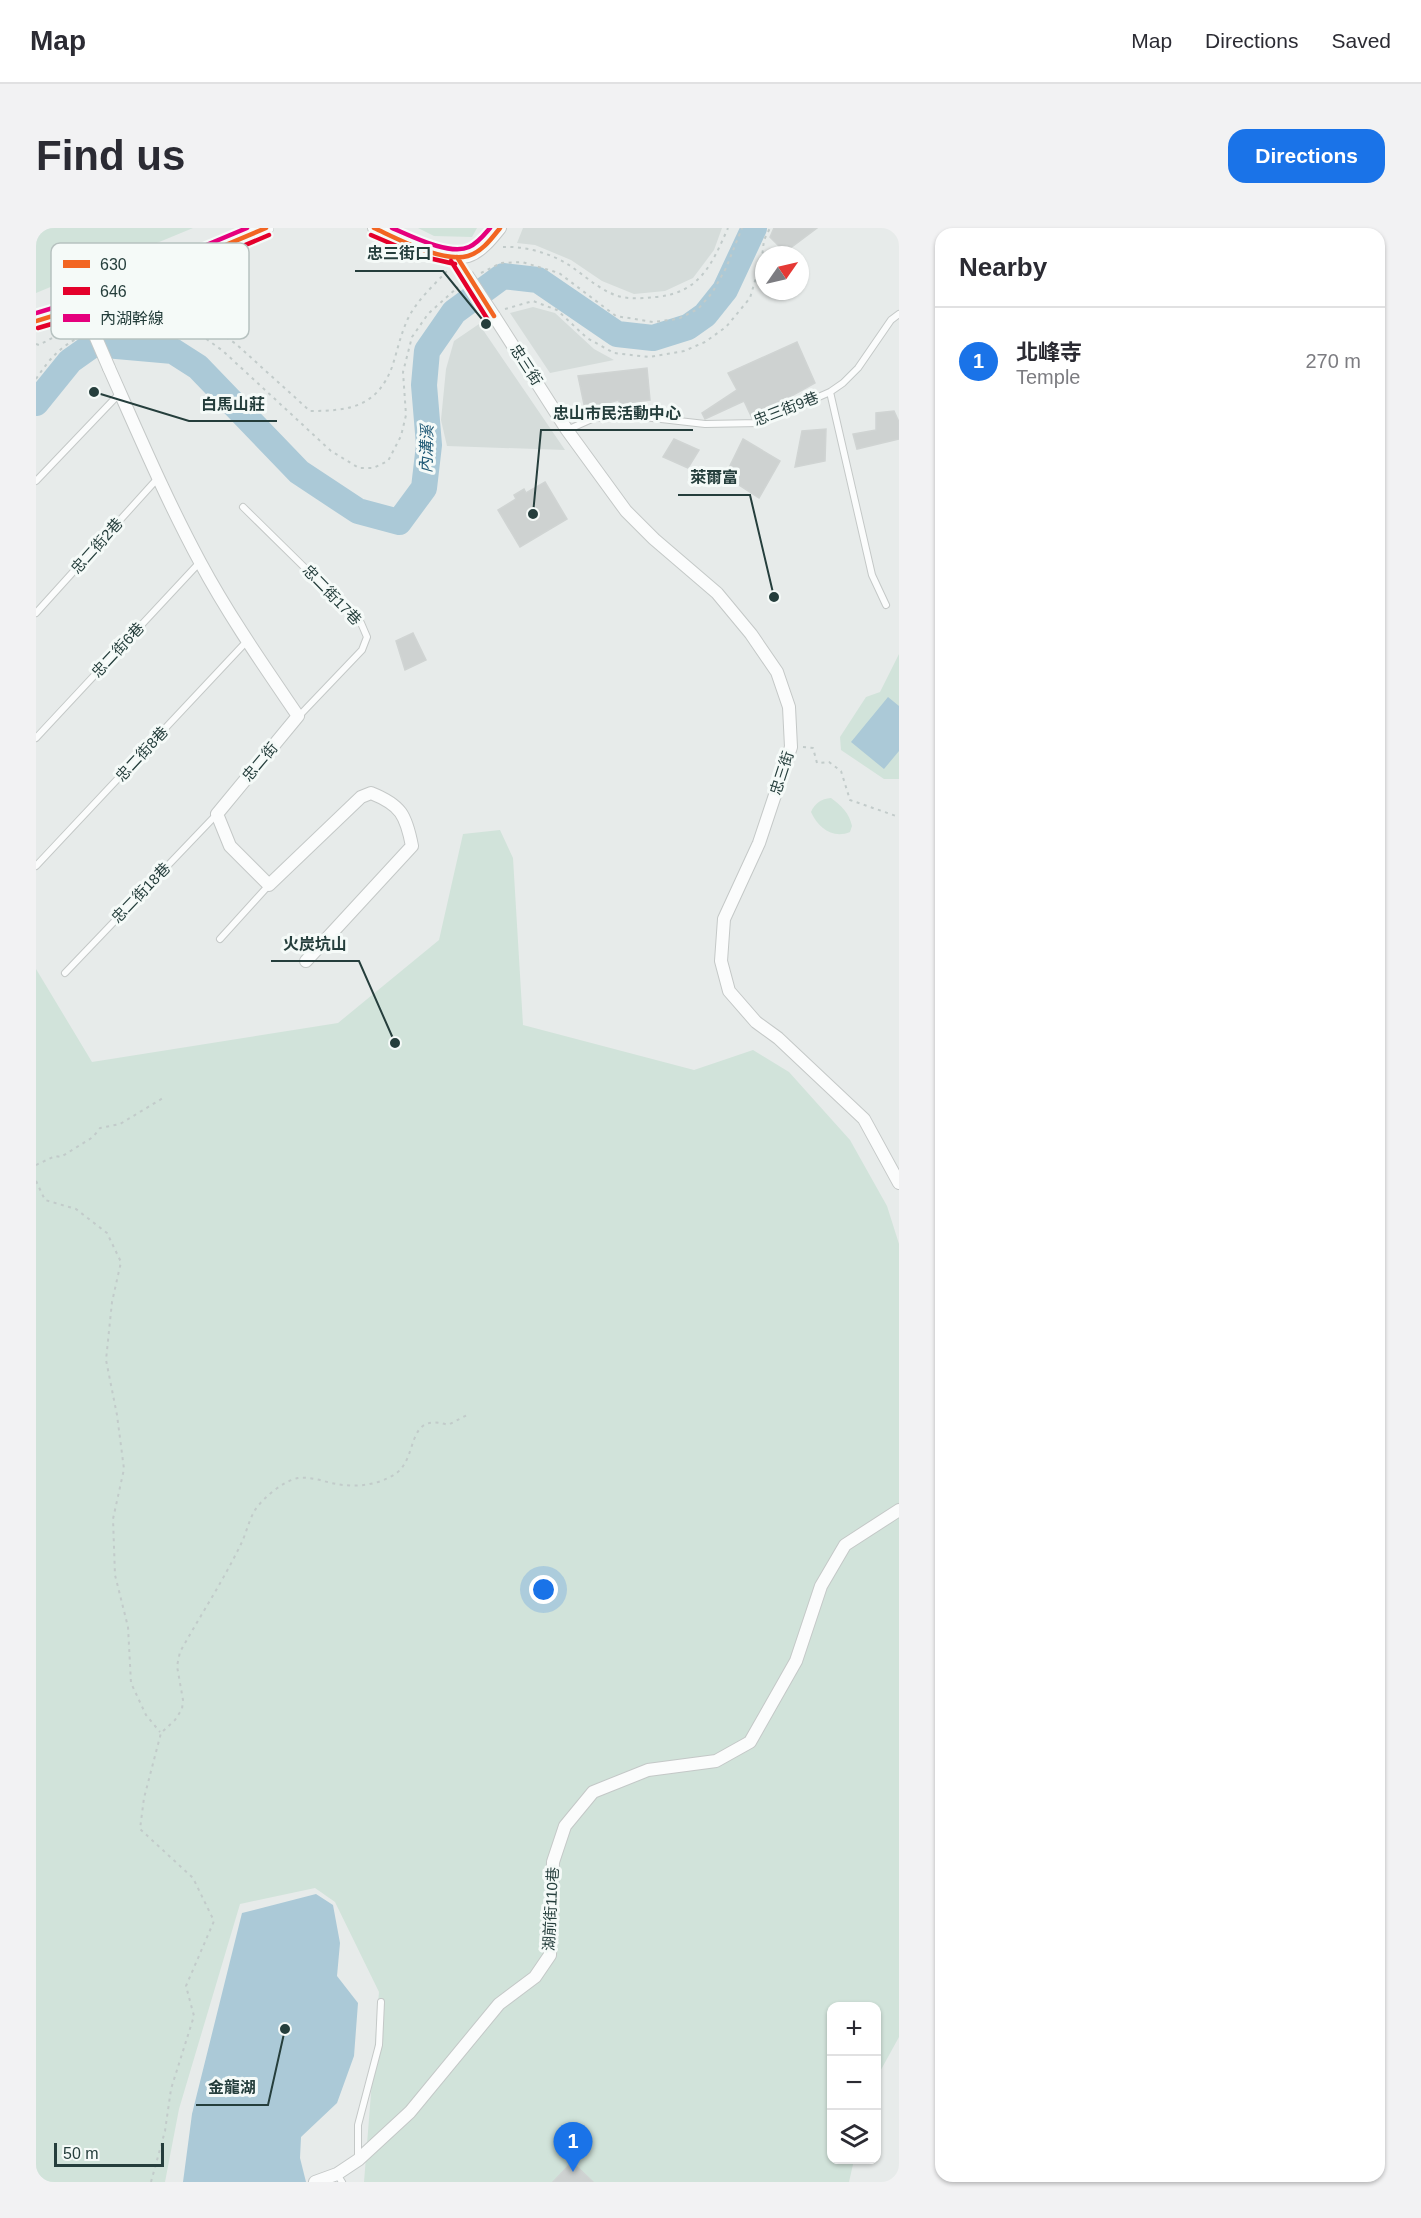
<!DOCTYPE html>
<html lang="en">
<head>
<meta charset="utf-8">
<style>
  body { margin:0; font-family:Helvetica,"Noto Sans TC",sans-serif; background:#f2f2f3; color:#2b2b33 }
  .controls { position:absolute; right:18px; bottom:18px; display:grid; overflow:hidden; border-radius:12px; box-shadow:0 2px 4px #0004 }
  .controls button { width:54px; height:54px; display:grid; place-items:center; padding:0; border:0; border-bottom:2px solid #e1e1e2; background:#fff; color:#2b2b33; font:30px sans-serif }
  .compass { position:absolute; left:719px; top:18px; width:54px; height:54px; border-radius:50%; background:#fff; box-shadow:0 2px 4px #0004; rotate:56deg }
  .scale { position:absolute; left:18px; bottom:15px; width:110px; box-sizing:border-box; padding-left:6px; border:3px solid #253e3c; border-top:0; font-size:16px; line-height:21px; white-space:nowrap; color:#253e3c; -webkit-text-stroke:4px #f5faf8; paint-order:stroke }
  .you { position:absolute; left:508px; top:1362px; width:21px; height:21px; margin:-15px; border:4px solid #fff; border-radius:50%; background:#1a73e8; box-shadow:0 0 0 9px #1a73e833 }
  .badge { display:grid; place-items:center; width:39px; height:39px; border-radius:50%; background:#1a73e8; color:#fff; font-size:20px; font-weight:700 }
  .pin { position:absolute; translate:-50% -50px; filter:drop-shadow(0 2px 3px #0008) }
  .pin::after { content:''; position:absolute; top:32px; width:21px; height:18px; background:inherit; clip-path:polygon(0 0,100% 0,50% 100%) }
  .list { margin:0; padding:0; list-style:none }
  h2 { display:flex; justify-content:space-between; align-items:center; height:78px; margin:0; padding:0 24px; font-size:26px }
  h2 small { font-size:20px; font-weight:400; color:#7c7c81 }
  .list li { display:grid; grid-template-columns:39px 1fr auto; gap:18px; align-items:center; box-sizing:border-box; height:108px; padding:0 24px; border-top:2px solid #e1e1e2 }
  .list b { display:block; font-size:22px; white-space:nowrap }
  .list p { margin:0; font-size:20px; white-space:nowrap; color:#7c7c81 }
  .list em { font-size:20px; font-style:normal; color:#7c7c81 }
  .icon { flex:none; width:33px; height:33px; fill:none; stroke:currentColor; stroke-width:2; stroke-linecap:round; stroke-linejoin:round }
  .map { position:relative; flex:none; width:863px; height:1954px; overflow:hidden; border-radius:18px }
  header { display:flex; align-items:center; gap:36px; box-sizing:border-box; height:84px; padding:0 30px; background:#fff; border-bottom:2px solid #e1e1e2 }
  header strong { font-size:28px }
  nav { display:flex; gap:33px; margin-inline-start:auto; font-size:21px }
  .intro { display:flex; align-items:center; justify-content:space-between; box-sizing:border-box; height:144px; padding:0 36px }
  h1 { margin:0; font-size:42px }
  .button { padding:15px 27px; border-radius:18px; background:#1a73e8; color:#fff; font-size:21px; font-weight:700 }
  main { display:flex; gap:36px; padding:0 36px }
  aside { flex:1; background:#fff; border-radius:18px; box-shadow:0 2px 4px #0004 }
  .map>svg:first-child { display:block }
</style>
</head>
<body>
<header>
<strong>Map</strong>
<nav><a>Map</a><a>Directions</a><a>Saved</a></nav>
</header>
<div class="intro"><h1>Find us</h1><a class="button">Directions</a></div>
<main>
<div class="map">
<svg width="863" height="1954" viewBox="0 0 863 1954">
  <rect width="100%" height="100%" fill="#e7ebea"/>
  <!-- built -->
  <path fill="#d5dcda" d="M487,0h199l-8,22 -21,28 -28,13 -31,3 -32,-13 -31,-21 -36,-15 -18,-2z
    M497,79l22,6 39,36 20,11 -64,13 -40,-60z
    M443,96l86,126 -118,-4 -6,-26 5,-51 8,-28z"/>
  <!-- green -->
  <path fill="#d1e3da" d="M0,0h157l-157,65z
    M382,0h59l-5,9 -38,-1z
    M863,426v125h-15l-43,-29 -1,-13 26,-40 14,-5z
    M795,570c11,8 18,15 21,28l-2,6c-17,7 -32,-4 -39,-20 4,-9 10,-13 20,-14z
    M464,602l13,28 10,167 171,45 59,-20 36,22 61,68 37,66 12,38v793l-22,40 -1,-71h-44v154h22l-5,22h-485l15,-190 -44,-90 -20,-14 -75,16 -61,205 -14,73h-129v-1213l56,93 246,-39 101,-83 24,-106z"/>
  <!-- water -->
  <path fill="#abc9d7" d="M852,469l11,9v45l-15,18 -33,-27z
    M280,1666l17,11 7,38 -3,33 21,27 -4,53 -17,47 -36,34 -1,21 6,24h-123l9,-68 50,-201z"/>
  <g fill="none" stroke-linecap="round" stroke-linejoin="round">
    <!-- river -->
    <path stroke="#abc9d7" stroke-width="26" d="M0,175l34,-42 24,-17 79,7 25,16 101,105 59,39 41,11 25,-34 5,-43 -5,-60 3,-34 27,-39 49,-36 35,4 79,54 36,4 35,-11 17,-12 20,-25 29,-62"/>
  </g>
  <!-- building -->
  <path fill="#ced2d1" stroke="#d0d4d3" stroke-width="1.5" d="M738,0h43l-32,24 -15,-15z
    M761,114l18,41 -63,35 -8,-17 -39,18 -3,-6 35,-23 -9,-17z
    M611,140l3,32 -31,4v-4l-34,9 -7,-33z
    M858,183l5,11v17l-42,10 -4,-15 23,-4v-17z
    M790,201l-1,32 -30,6 7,-36z
    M638,211l25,11 -11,18 -25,-11z
    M707,211l37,22 -21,37 -34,-22z
    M509,254l22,37 -47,28 -22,-37 18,-11 -2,-4 10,-6 2,4z
    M377,405l13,27 -21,10 -9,-29z
    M536,1934l21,20h-40z"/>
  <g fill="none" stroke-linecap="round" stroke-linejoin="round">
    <defs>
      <path id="service" d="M794,164l42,183 14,30
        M531,202l27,-12 41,-2 70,8 54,-1 71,-31 13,-9 15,-15 33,-48 8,-6
        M0,253l84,-88
        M207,279l118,116 6,14 -5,13 -63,66
        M0,385l122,-135
        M0,510l164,-176
        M0,638l211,-225
        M184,711l49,-54
        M29,745l152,-159
        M322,1929v-32l21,-80 2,-43
        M301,1946l5,8"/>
      <path id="minor" d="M338,0c21,9 72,35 94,28 13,-4 24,-18 32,-28
        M458,88l73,114 59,81 28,28 63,54 34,41 26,38 12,35 2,40 -32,96 -35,76 -3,42 8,30 27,31 22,16 86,81 35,64
        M73,140c29,65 57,131 91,194 29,54 64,104 98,154l-81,98 13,32 39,39 92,-88 10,-4c30,12 35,22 41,53l-106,115
        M279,1954l22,-8 21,-14 52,-48 89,-108 36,-27 15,-22 3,-93 12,-36 28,-34 55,-22 68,-9 34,-19 46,-81 25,-75 24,-41 54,-35"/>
      <path id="tertiary" d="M0,93l33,-10 197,-83"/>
    </defs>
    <!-- service casing -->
    <use href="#service" stroke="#c4c8c7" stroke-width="8"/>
    <!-- minor casing -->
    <use href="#minor" stroke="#c4c8c7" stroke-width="14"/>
    <!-- tertiary casing -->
    <use href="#tertiary" stroke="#c4c8c7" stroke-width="16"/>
    <!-- path -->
    <path stroke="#c2cbca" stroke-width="2" stroke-dasharray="3 4.5" stroke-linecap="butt" d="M467,19c22,-1 47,6 66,18 15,10 28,23 46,30 13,5 28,3 41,2 44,-4 56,-33 72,-69
      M445,45l20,-10 21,-1 37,11 57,43 37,6 25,-3 20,-10 14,-16 14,-25 16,-40
      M469,81l28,-8 24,9 30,28 27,15 35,4 35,-6 21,-9 21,-15 24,-29 12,-41 2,-17 6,-12
      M64,87l41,-9 52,8 43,30 74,67c39,0 67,-4 82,-44 5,-15 8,-30 14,-44 8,-20 26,-36 40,-51l5,-2
      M70,98l6,-2 42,-3 36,6 33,24 108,100 28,17h14l15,-7 13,-25 5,-21 -3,-43 9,-35 16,-23 30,-27
      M0,116l3,1 34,-18
      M0,151c14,-21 23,-31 45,-43
      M767,519l10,1 4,15 12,-1 12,9 9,29 49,17
      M0,937l19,-9 6,1 32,-20 7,-9 20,-4 43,-26
      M0,953l9,19 31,9 31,24 14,29 -9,40 -6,58 11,55 7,54 -11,50 2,56 13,52 3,56 15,32 14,17
      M115,1954l14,-51 6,-42 23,-73 -8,-30 28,-65 -21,-43 -53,-49 4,-31 17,-65 14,-13 7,-11 1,-9 -6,-34 3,-14c20,-36 43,-71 61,-108 5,-10 8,-24 14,-34 8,-12 28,-29 43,-32 16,-2 30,6 46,7 16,2 34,-1 48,-9 29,-15 11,-65 56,-51l21,-11"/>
    <!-- service -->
    <use href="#service" stroke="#fbfcfc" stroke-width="6"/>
    <!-- minor -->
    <use href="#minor" stroke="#fbfcfc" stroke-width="12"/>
    <!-- tertiary -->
    <use href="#tertiary" stroke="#fbfcfc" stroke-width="15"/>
    <defs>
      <path id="minor-bridge" d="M431,47l27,41
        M54,96l19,44"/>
    </defs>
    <!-- minor-bridge casing -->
    <use href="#minor-bridge" stroke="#c4c8c7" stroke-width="14" stroke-linecap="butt"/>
    <!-- minor-bridge -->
    <use href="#minor-bridge" stroke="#fbfcfc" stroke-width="12"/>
    <defs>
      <path id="bus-1" d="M338,0c24,11 68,35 94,28 14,-4 24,-18 32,-28
        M421,29l37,59
        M0,93l33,-10 197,-83"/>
      <path id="bus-2" d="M335,7l49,21 35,8
        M415,33l37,59
        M2,100l34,-10 197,-83"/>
      <path id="bus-3" d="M356,0c19,8 58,28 77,19 9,-4 15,-12 21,-19
        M0,85l30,-9 181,-76"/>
    </defs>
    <!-- bus-1 casing -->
    <use href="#bus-1" stroke="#f5faf8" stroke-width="9"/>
    <!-- bus-2 casing -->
    <use href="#bus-2" stroke="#f5faf8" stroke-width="9"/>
    <!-- bus-3 casing -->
    <use href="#bus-3" stroke="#f5faf8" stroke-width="9"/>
    <!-- bus-1 -->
    <use href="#bus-1" stroke="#f26522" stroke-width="4.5"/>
    <!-- bus-2 -->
    <use href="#bus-2" stroke="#e4002b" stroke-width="4.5"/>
    <!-- bus-3 -->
    <use href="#bus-3" stroke="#e5007d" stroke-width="4.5"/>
  </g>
  <g text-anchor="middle" stroke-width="6" stroke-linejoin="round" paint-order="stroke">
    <!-- street labels -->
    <g font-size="15" fill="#253e3c" stroke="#f5faf8">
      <text transform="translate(490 137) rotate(57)" y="5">忠三街</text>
      <text transform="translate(750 181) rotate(-21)" y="5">忠三街9巷</text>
      <text transform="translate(61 318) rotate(-48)" y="5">忠二街2巷</text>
      <text transform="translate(296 367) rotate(46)" y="5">忠二街17巷</text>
      <text transform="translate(82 422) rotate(-47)" y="5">忠二街6巷</text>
      <text transform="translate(106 526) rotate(-47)" y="5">忠二街8巷</text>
      <text transform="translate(224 534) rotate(-50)" y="5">忠二街</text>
      <text transform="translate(746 545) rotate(-72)" y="5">忠三街</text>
      <text transform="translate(105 665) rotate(-46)" y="5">忠二街18巷</text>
      <text transform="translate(515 1681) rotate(-87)" y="5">湖前街110巷</text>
    </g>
    <!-- water labels -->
    <g font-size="16" font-style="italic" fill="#225b77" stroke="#f5faf8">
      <text transform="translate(390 221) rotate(-88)" y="6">內溝溪</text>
    </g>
  </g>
  <!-- legend -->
  <rect x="15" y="15" width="198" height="96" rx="9" fill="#f5faf8" stroke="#b7c2c0" stroke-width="1.5"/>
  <rect x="27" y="32" width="27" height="8" fill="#f26522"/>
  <rect x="27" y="59" width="27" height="8" fill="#e4002b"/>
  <rect x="27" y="86" width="27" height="8" fill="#e5007d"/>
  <g font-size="16" fill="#253e3c">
    <text x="64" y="42">630</text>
    <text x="64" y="69">646</text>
    <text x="64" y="96">內湖幹線</text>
  </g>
  <!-- callouts -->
  <path fill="none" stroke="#253e3c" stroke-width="2" d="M450 96L407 43H319M58 164L153 193H241M497 286L505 202H657M738 369L714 267H642M359 815L323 733H235M249 1801L232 1877H160"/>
  <g fill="#253e3c" stroke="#f5faf8" stroke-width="2">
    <circle cx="450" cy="96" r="6"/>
    <circle cx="58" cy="164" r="6"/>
    <circle cx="497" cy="286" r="6"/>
    <circle cx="738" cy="369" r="6"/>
    <circle cx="359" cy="815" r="6"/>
    <circle cx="249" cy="1801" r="6"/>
  </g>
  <g font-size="16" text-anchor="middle" font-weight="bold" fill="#253e3c" stroke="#f5faf8" stroke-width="6" stroke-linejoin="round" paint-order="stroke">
    <text x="363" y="31">忠三街口</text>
    <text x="197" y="182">白馬山莊</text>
    <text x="581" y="191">忠山市民活動中心</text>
    <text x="678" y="255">萊爾富</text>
    <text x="279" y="722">火炭坑山</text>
    <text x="196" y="1865">金龍湖</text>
  </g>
</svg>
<div class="controls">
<button>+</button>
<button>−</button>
<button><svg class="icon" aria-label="layers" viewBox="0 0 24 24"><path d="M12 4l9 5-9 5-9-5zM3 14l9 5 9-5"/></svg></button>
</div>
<svg class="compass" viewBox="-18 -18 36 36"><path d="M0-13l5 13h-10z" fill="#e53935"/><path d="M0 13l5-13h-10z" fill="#7c7c81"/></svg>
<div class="scale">50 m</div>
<div class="you"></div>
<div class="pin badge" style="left:537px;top:1944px">1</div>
</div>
<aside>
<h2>Nearby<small></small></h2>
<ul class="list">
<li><span class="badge">1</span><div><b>北峰寺</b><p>Temple</p></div><em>270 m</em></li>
</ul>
</aside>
</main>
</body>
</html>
